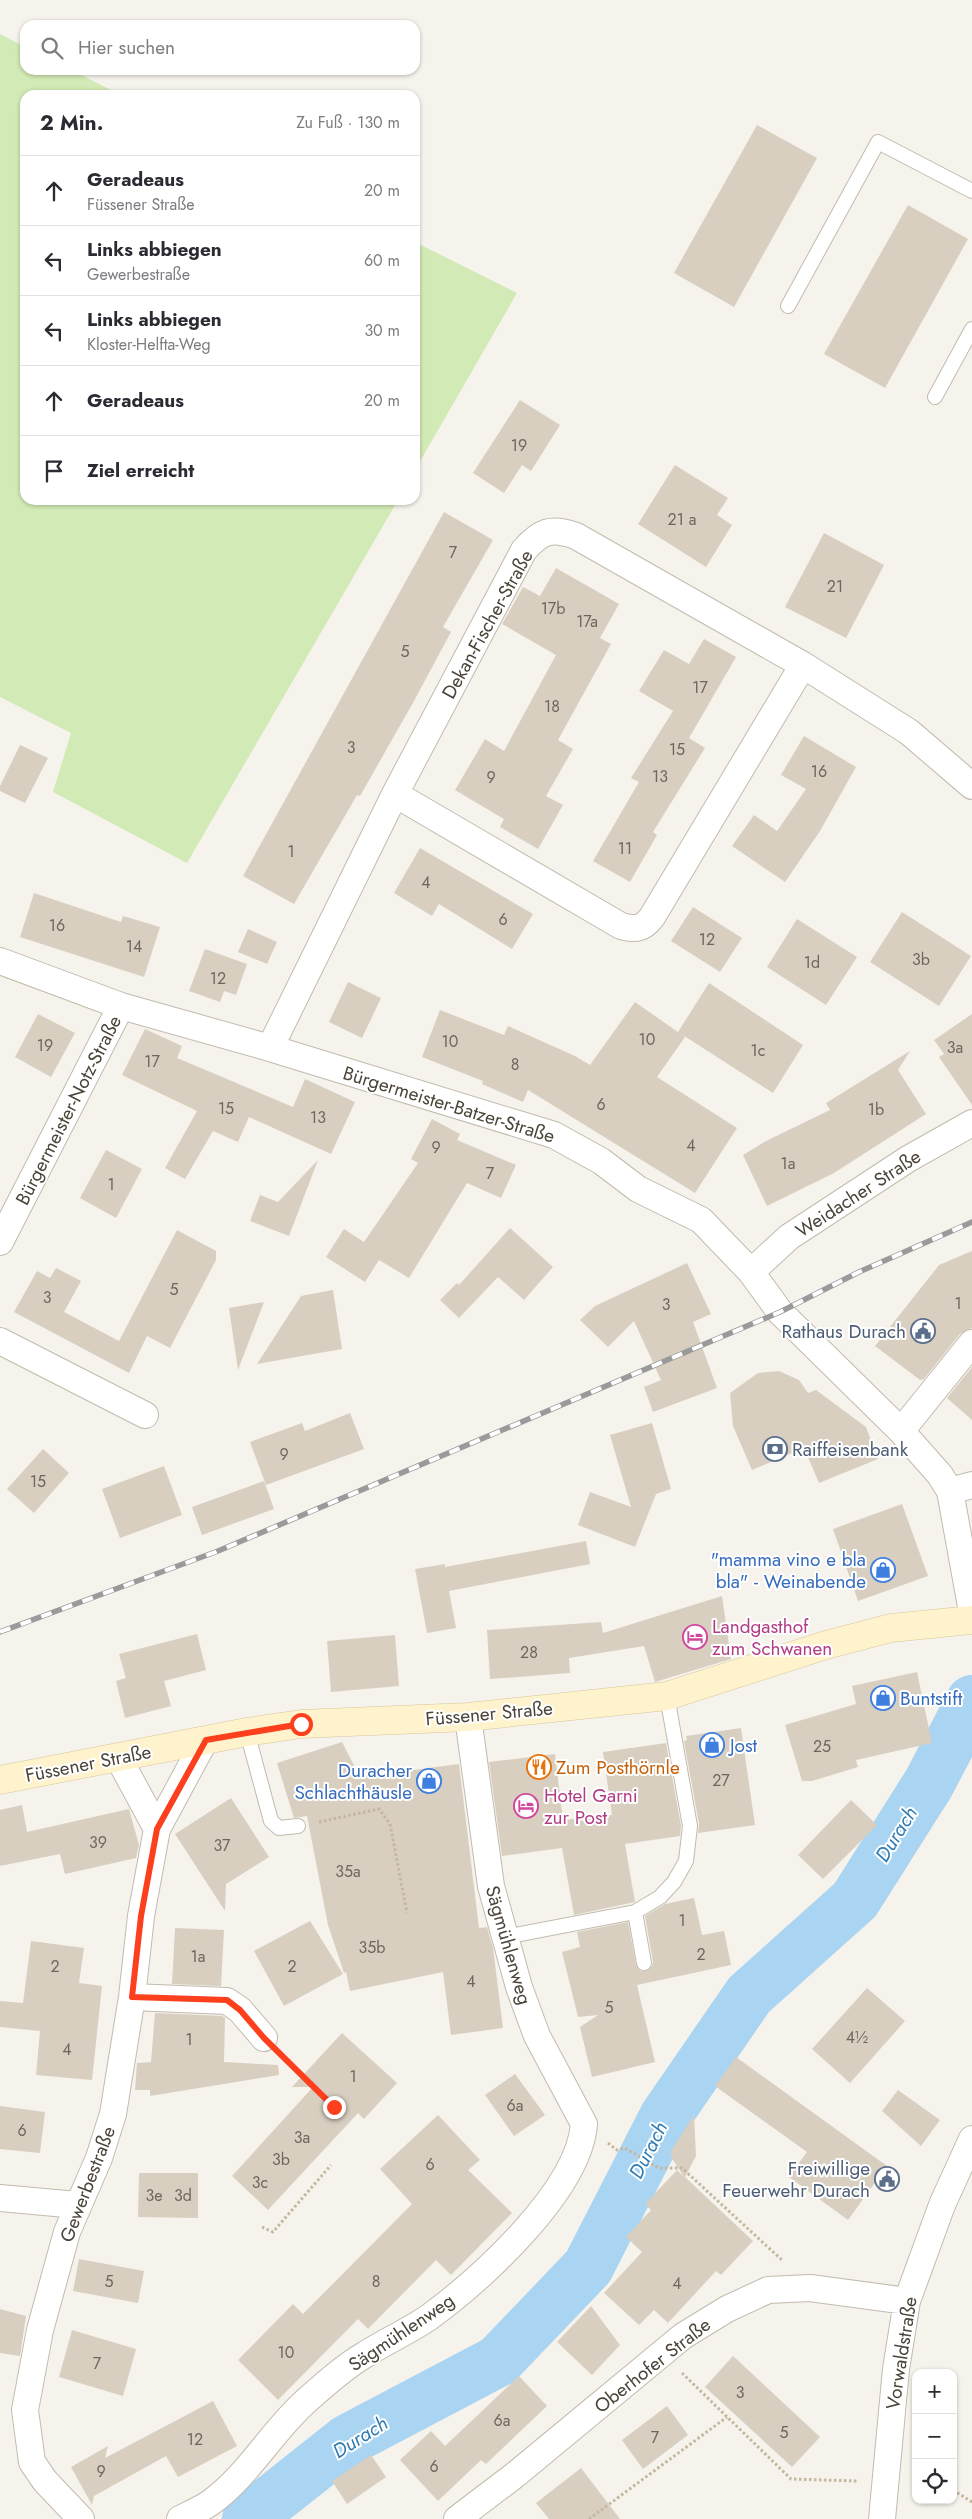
<!DOCTYPE html>
<html lang="de">
<head>
<meta charset="utf-8">
<style>
  body { margin:0; font-family:Jost,sans-serif; background:#f7f7f7; color:#2b2b33 }
  .controls { position:absolute; right:15px; bottom:15px; display:grid; overflow:hidden; border-radius:10px; box-shadow:0 1px 4px #0004 }
  .controls button { width:45px; height:45px; display:grid; place-items:center; padding:0; border:0; border-bottom:1px solid #e1e1e2; background:#fff; color:#2b2b33; font:25px sans-serif }
  .stop { position:absolute; width:15px; height:15px; margin:-11px; border:4px solid #fc3f1d; border-radius:50%; background:#fff }
  .stop.end { background:#fc3f1d; border-color:#fff; box-shadow:0 1px 5px #0008 }
  .list { margin:0; padding:0; list-style:none }
  h2 { display:flex; justify-content:space-between; align-items:center; height:65px; margin:0; padding:0 20px; font-size:21px }
  h2 small { font-size:16px; font-weight:400; color:#7c7c81 }
  .list li { display:grid; grid-template-columns:32px 1fr auto; gap:15px; align-items:center; box-sizing:border-box; height:70px; padding:0 20px; border-top:1px solid #e1e1e2 }
  .list b { display:block; font-size:19px; white-space:nowrap }
  .list p { margin:0; font-size:16px; white-space:nowrap; color:#7c7c81 }
  .list em { font-size:16px; font-style:normal; color:#7c7c81 }
  .icon { flex:none; width:28px; height:28px; fill:none; stroke:currentColor; stroke-width:2; stroke-linecap:round; stroke-linejoin:round }
  .map { position:relative; flex:none; width:972px; height:2519px; overflow:hidden }
  .search { position:absolute; background:#fff; box-shadow:0 1px 4px #0004; left:20px; top:20px; width:400px; height:55px; display:flex; align-items:center; gap:12px; box-sizing:border-box; padding:0 18px; border-radius:15px; color:#7c7c81; font-size:19px }
  .panel { position:absolute; background:#fff; box-shadow:0 1px 4px #0004; left:20px; top:90px; width:400px; height:415px; border-radius:15px }
  .map>svg:first-child { display:block }
</style>
</head>
<body>
<div class="map">
<svg width="972" height="2519" viewBox="0 0 972 2519">
  <rect width="100%" height="100%" fill="#f6f3ec"/>
  <!-- green -->
  <path fill="#d2eab5" d="M0,34l25,13v23h46l50,25h-96v405h373l-211,363 -134,-71 18,-59 -71,-36z
    M415,242l102,51 -102,177z"/>
  <g fill="none" stroke-linecap="round" stroke-linejoin="round">
    <!-- river -->
    <path stroke="#a9d4f2" stroke-width="52" d="M248,2519l100,-79 150,-79 90,-94 77,-150 84,-122 106,-95 74,-117 43,-82"/>
  </g>
  <!-- building -->
  <path fill="#d8cfc1" d="M757,125l60,33 -83,149 -60,-34z
    M908,205l60,34 -83,149 -61,-34z
    M520,400l40,25 -29,46 -9,-6 -18,28 -31,-20z
    M675,465l53,33 -11,17 15,10 -26,42 -68,-43z
    M444,512l49,28 -50,87 8,5 -37,69 -54,95 -3,-1 -63,109 -51,-28z
    M824,533l60,32 -38,73 -61,-31z
    M556,568l63,36 -19,34 11,6 -53,96 15,9 -27,47 17,9 -25,44 -38,-22 4,-8 -49,-29 30,-51 19,12 52,-96 -54,-31 21,-37 17,9z
    M704,639l32,18 -47,81 16,10 -52,84 4,3 -27,47 -37,-21 46,-79 -8,-4 42,-67 -34,-20 25,-41 25,14z
    M804,736l52,31 -36,64 -35,51 -53,-36 22,-31 23,16 29,-42 -25,-14z
    M20,745l28,13 -23,45 -25,-12v-5z
    M420,848l113,66 -21,35 -73,-45 -7,12 -38,-23z
    M34,893l87,29 2,-6 37,11 -16,50 -124,-40z
    M693,907l49,31 -22,34 -49,-31z
    M902,912l69,44 -32,50 -69,-44z
    M797,919l60,38 -31,48 -59,-38z
    M248,929l29,13 -10,22 -29,-12z
    M205,949l42,15 -11,31 -12,-4 -4,11 -31,-11z
    M348,982l33,16 -19,40 -33,-16z
    M709,983l94,62 -30,48 -95,-61z
    M635,1002l50,35 -28,40 80,51 -42,65 -167,-103 -5,12 -41,-18 1,-3 -61,-24 18,-47 64,25 4,-9 67,30 15,9z
    M38,1014l37,19 -24,44 -36,-20z
    M972,1014v91l-33,-48 5,-3 -10,-14z
    M145,1029l37,17 -5,12 116,49 12,-28 50,23 -24,52 -82,-37 -11,25 -25,-11 -28,48 -20,-11 32,-57 -75,-36z
    M910,1051l-12,19 28,44 -92,59 -67,33 -24,-51 23,-14 64,-31 -4,-7z
    M432,1119l28,15 -3,6 59,25 -15,33 -34,-15 -58,95 -30,-18 -14,22 -39,-25 18,-28 20,13 54,-79 -7,-4z
    M106,1150l36,19 -26,49 -36,-20z
    M318,1160l-29,76 -39,-15 10,-26 18,7z
    M510,1228l43,39 -29,33 -26,-23 -39,41 -19,-18 17,-17 2,2z
    M177,1230l39,21v9l-46,88 -23,-12 -18,37 -115,-61 23,-41 13,7 6,-10 25,13 -17,31 55,29z
    M972,1251v77l-12,6 -36,45 -4,1 -45,-34 64,-81z
    M687,1263l24,51 -18,8 24,66 -64,24 -9,-25 17,-7 -27,-59 -26,26 -28,-27 15,-14z
    M333,1290l9,59 -85,15 44,-68z
    M264,1302l-26,68 -9,-62z
    M972,1367v53l-25,-22z
    M779,1371l20,9 9,13 8,-3 50,37 12,32 -59,24 -15,-35 -52,22 -19,-44 -3,-33 28,-20z
    M350,1413l14,36 -98,36 -16,-43 52,-19 3,8z
    M652,1423l19,66 -15,5 -21,53 -57,-22 12,-33 41,15 -21,-72z
    M43,1449l26,24 -35,40 -27,-24z
    M164,1466l18,49 -62,23 -18,-49z
    M264,1481l10,28 -72,26 -10,-28z
    M902,1504l26,72 -70,25 -25,-72z
    M586,1541l4,23 -141,27 7,37 -29,5 -12,-64 30,-5v3z
    M722,1596l9,63 -76,23 -11,-36 -75,12 1,15 -80,6 -3,-49 114,-8 2,11z
    M197,1634l9,36 -42,11 7,25 -46,12 -9,-37 10,-3 -7,-24z
    M395,1635l4,51 -68,6 -4,-51z
    M917,1672l15,71 -76,17 2,7 -46,14h-10l-17,-56 71,-21 -4,-18z
    M741,1728l14,97 -57,8 1,-9 -15,-83 3,-1 -1,-4z
    M342,1742l18,35 99,-13 20,164 8,-1 6,21 10,80 -52,7 -8,-63 -93,19 -4,-19 -2,1 -16,-48 -21,-109 -13,2 -17,-55z
    M666,1743l15,83 -1,10 -55,8 10,58 -61,13 -12,-67 -60,8 -13,-94 66,-8 8,66 49,-5 -9,-63z
    M231,1798l38,59 -43,27 -1,27 -50,-77z
    M851,1800l26,25 -54,54 -25,-24z
    M22,1805l5,27 102,-23 10,36 -3,13 -71,16 -5,-20 -60,12v-56z
    M694,1898l8,37 22,-4 7,34 -94,20 18,77 -63,15 -12,-50 18,-12 -20,2 -16,-65 18,-5 -3,-15 51,-10 8,43 5,6h5l6,-5 1,-4 -8,-46 20,-12z
    M310,1921l33,53 -59,32 -30,-55z
    M175,1928l49,2 -3,56 -49,-2z
    M31,1941l53,7 -5,35 23,3 -10,94 -56,-5 4,-44 -40,-4v-26l23,2z
    M867,1988l38,33 -55,62 -38,-34z
    M155,2013l67,3 3,2 -1,44 54,3 1,10 -129,21v-6h-15l2,-27 14,-1z
    M342,2033l55,50 -33,36 -6,-6 -90,97 -36,-34 81,-89h-21z
    M736,2057l151,109 -39,54 -59,-43 18,-25 -92,-66z
    M515,2074l30,41 -31,21 -29,-41z
    M898,2090l42,30 -19,26 -39,-35z
    M0,2106l45,6 -5,41 -40,-4z
    M438,2115l42,45 -12,10 44,43 -61,62 -15,-15 -68,69 -10,-10 -80,81 -40,-40 55,-56 10,10 109,-110 -32,-35z
    M694,2115l2,41 -11,21 68,64 -32,34 -5,-4 -48,52 -14,-13 -15,15 -35,-32 38,-41 -16,-15 25,-27 -6,-6 32,-34 7,7 -13,-20v-6z
    M139,2173h59v45l-60,-1z
    M79,2259l65,12 -6,32 -65,-12z
    M591,2306l29,39 -28,30 -35,-33z
    M0,2309l26,7 -6,40 -20,-3z
    M72,2330l64,19 -13,47 -64,-19z
    M733,2356l87,81 -28,30 -87,-80z
    M519,2376l28,30 -61,58 -5,-4 -43,41 -38,-41 31,-29 14,15z
    M213,2401l24,45 -59,31 -12,-21 -72,40 -2,9 -21,-38 37,-21 -3,12z
    M667,2406l21,29 -45,34 -21,-29z
    M371,2455l15,22 -39,27 -15,-23z
    M581,2468l39,51h-71l-13,-16z"/>
  <g fill="none" stroke-linecap="round" stroke-linejoin="round">
    <defs>
      <path id="lane" d="M788,306l90,-164 94,49
        M935,397l37,-68
        M247,1732l24,89 8,7 19,-2
        M635,1912l9,51
        M505,1937l130,-25 25,-15 14,-15 12,-21 4,-35 -23,-130"/>
      <path id="street" d="M395,794l226,132c14,4 22,3 31,-9l151,-252
        M0,961l121,45 149,42 284,87 47,26 37,28 63,31 50,52 29,40 121,119 39,44 10,16 22,121
        M270,1048l125,-254 129,-244c17,-19 27,-23 52,-14l227,129 106,67 63,54
        M0,1242l121,-236
        M751,1272l38,-35 119,-78 64,-36
        M0,1341l145,74
        M901,1431l71,-88
        M950,1491l22,-6
        M118,1757l39,72
        M132,1997l95,4 13,9 24,28
        M0,2198l77,7
        M81,2519l-36,-38 -13,-19 -7,-52 15,-80 27,-98 32,-74 14,-44 19,-117 9,-81 16,-87 48,-89
        M180,2519c10,-5 21,-10 30,-16 38,-27 62,-72 96,-102 18,-16 39,-35 60,-47 20,-13 43,-23 62,-36 52,-38 151,-127 156,-194l-47,-88 -18,-49 -28,-101 -23,-169
        M457,2519l58,-44 168,-139 44,-27 41,-19 42,-2 97,13
        M882,2519l14,-150 11,-68 35,-96 30,-66"/>
      <path id="secondary" d="M0,1780l247,-48 54,-8 167,-7 199,-21 159,-51 65,-17 81,-8"/>
    </defs>
    <!-- lane casing -->
    <use href="#lane" stroke="#c2bbae" stroke-width="16"/>
    <!-- street casing -->
    <use href="#street" stroke="#c2bbae" stroke-width="28"/>
    <!-- secondary casing -->
    <use href="#secondary" stroke="#d6c79b" stroke-width="29"/>
    <!-- path -->
    <path stroke="#c4b79f" stroke-width="3" stroke-dasharray="2.5 2.5" stroke-linecap="butt" d="M319,1822l60,-13 11,15 17,89
      M283,2057l51,50
      M608,2143l9,7 8,-2 34,20h23l101,93
      M262,2227l11,5 58,-67
      M682,2373l109,106 67,2
      M953,2490l19,12
      M589,2519l138,-102"/>
    <!-- lane -->
    <use href="#lane" stroke="#fff" stroke-width="14"/>
    <!-- street -->
    <use href="#street" stroke="#fff" stroke-width="26"/>
    <!-- secondary -->
    <use href="#secondary" stroke="#fff3cd" stroke-width="28"/>
    <defs>
      <path id="rail" d="M0,1632l218,-81 562,-239 79,-40 113,-50"/>
    </defs>
    <!-- rail casing -->
    <use href="#rail" stroke="#9a9a9a" stroke-width="5.5"/>
    <!-- rail -->
    <use href="#rail" stroke="#fff" stroke-width="4" stroke-dasharray="11" stroke-linecap="butt"/>
  </g>
  <g fill="none" stroke-linecap="round" stroke-linejoin="round">
    <!-- route -->
    <path stroke="#fc3f1d" stroke-width="6" d="M301,1724l-95,16 -49,89 -16,87 -9,81 95,3 13,10 24,28 70,69"/>
  </g>
  <!-- icons -->
  <defs>
    <symbol id="civic-ring" viewBox="-11 -11 22 22"><circle r="9.5" fill="#fff" stroke="#5c6f8a" stroke-width="1.5"/><path d="M-.6-6.5H3V-4.5H.6V-3L4-1V1h2V6H-6V1h2V-1L-.6-3ZM-1.2 2.5V6h2.4V2.5Z" fill="#5c6f8a"/></symbol>
    <symbol id="bank-ring" viewBox="-11 -11 22 22"><circle r="9.5" fill="#fff" stroke="#5c6f8a" stroke-width="1.5"/><path d="M-6-4H6V4H-6ZM0-2.3a2.3 2.3 0 1 0 0 4.6a2.3 2.3 0 1 0 0-4.6Z" fill="#5c6f8a"/></symbol>
    <symbol id="shop-ring" viewBox="-11 -11 22 22"><circle r="9.5" fill="#fff" stroke="#3f7fe0" stroke-width="1.5"/><path d="M-5-2.5h2.3a2.7 3.5 0 0 1 5.4 0H5L5.5 6h-11ZM-1.5-2.5h3a1.5 2.3 0 0 0-3 0Z" fill="#3f7fe0"/></symbol>
    <symbol id="hotel-ring" viewBox="-11 -11 22 22"><circle r="9.5" fill="#fff" stroke="#d1479c" stroke-width="1.5"/><path d="M-6-4.5h1.5V1H6V5H4.5V3h-9V5H-6ZM-4 0a1.8 1.8 0 1 1 3.6 0ZM.5 0V-2.5h3Q6-2.5 6 0Z" fill="#d1479c"/></symbol>
    <symbol id="restaurant-ring" viewBox="-11 -11 22 22"><circle r="9.5" fill="#fff" stroke="#e8710a" stroke-width="1.5"/><path d="M-5-6h1v4h1v-4h1v4h1v-4h1v5L-1.5 .5V6h-2V.5L-5-1ZM5-6V6H3V1.5H1.5Q1.5-4 5-6Z" fill="#e8710a"/></symbol>
  </defs>
  <g fill-rule="evenodd">
    <use href="#civic-ring" x="909" y="1317" width="28" height="28"/>
    <use href="#bank-ring" x="761" y="1435" width="28" height="28"/>
    <use href="#shop-ring" x="869" y="1556" width="28" height="28"/>
    <use href="#hotel-ring" x="681" y="1623" width="28" height="28"/>
    <use href="#shop-ring" x="869" y="1684" width="28" height="28"/>
    <use href="#shop-ring" x="698" y="1731" width="28" height="28"/>
    <use href="#restaurant-ring" x="525" y="1753" width="28" height="28"/>
    <use href="#shop-ring" x="415" y="1767" width="28" height="28"/>
    <use href="#hotel-ring" x="512" y="1792" width="28" height="28"/>
    <use href="#civic-ring" x="873" y="2165" width="28" height="28"/>
  </g>
  <g text-anchor="middle" stroke-width="4" stroke-linejoin="round" paint-order="stroke">
    <!-- number labels -->
    <g font-size="16" fill="#6e675b">
      <text x="519" y="451">19</text>
      <text x="682" y="525">21 a</text>
      <text x="453" y="558">7</text>
      <text x="835" y="592">21</text>
      <text x="553" y="614">17b</text>
      <text x="587" y="627">17a</text>
      <text x="405" y="657">5</text>
      <text x="700" y="693">17</text>
      <text x="552" y="712">18</text>
      <text x="351" y="753">3</text>
      <text x="677" y="755">15</text>
      <text x="819" y="777">16</text>
      <text x="660" y="782">13</text>
      <text x="491" y="783">9</text>
      <text x="625" y="854">11</text>
      <text x="291" y="857">1</text>
      <text x="426" y="888">4</text>
      <text x="503" y="925">6</text>
      <text x="57" y="931">16</text>
      <text x="707" y="945">12</text>
      <text x="134" y="952">14</text>
      <text x="921" y="965">3b</text>
      <text x="812" y="968">1d</text>
      <text x="218" y="984">12</text>
      <text x="647" y="1045">10</text>
      <text x="450" y="1047">10</text>
      <text x="45" y="1051">19</text>
      <text x="955" y="1053">3a</text>
      <text x="758" y="1056">1c</text>
      <text x="152" y="1067">17</text>
      <text x="515" y="1070">8</text>
      <text x="601" y="1110">6</text>
      <text x="226" y="1114">15</text>
      <text x="876" y="1115">1b</text>
      <text x="318" y="1123">13</text>
      <text x="691" y="1151">4</text>
      <text x="436" y="1153">9</text>
      <text x="788" y="1169">1a</text>
      <text x="490" y="1179">7</text>
      <text x="111" y="1190">1</text>
      <text x="174" y="1295">5</text>
      <text x="47" y="1303">3</text>
      <text x="958" y="1309">1</text>
      <text x="666" y="1310">3</text>
      <text x="284" y="1460">9</text>
      <text x="38" y="1487">15</text>
      <text x="529" y="1658">28</text>
      <text x="822" y="1752">25</text>
      <text x="721" y="1786">27</text>
      <text x="98" y="1848">39</text>
      <text x="222" y="1851">37</text>
      <text x="348" y="1877">35a</text>
      <text x="682" y="1926">1</text>
      <text x="372" y="1953">35b</text>
      <text x="701" y="1960">2</text>
      <text x="198" y="1962">1a</text>
      <text x="55" y="1972">2</text>
      <text x="292" y="1972">2</text>
      <text x="471" y="1987">4</text>
      <text x="609" y="2013">5</text>
      <text x="857" y="2043">4½</text>
      <text x="189" y="2045">1</text>
      <text x="67" y="2055">4</text>
      <text x="353" y="2082">1</text>
      <text x="515" y="2111">6a</text>
      <text x="22" y="2136">6</text>
      <text x="302" y="2143">3a</text>
      <text x="281" y="2165">3b</text>
      <text x="430" y="2170">6</text>
      <text x="260" y="2188">3c</text>
      <text x="154" y="2201">3e</text>
      <text x="183" y="2201">3d</text>
      <text x="109" y="2287">5</text>
      <text x="376" y="2287">8</text>
      <text x="677" y="2289">4</text>
      <text x="286" y="2358">10</text>
      <text x="97" y="2369">7</text>
      <text x="740" y="2398">3</text>
      <text x="502" y="2426">6a</text>
      <text x="784" y="2438">5</text>
      <text x="655" y="2443">7</text>
      <text x="195" y="2445">12</text>
      <text x="434" y="2472">6</text>
      <text x="101" y="2477">9</text>
    </g>
    <!-- street labels -->
    <g font-size="19" fill="#4b4439" stroke="#fff">
      <text transform="translate(487 624) rotate(-61)" y="7">Dekan-Fischer-Straße</text>
      <text transform="translate(449 1104) rotate(17)" y="7">Bürgermeister-Batzer-Straße</text>
      <text transform="translate(68 1110) rotate(-63)" y="7">Bürgermeister-Notz-Straße</text>
      <text transform="translate(858 1193) rotate(-33)" y="7">Weidacher Straße</text>
      <text transform="translate(489 1713) rotate(-5)" y="7">Füssener Straße</text>
      <text transform="translate(88 1763) rotate(-11)" y="7">Füssener Straße</text>
      <text transform="translate(509 1945) rotate(74)" y="7">Sägmühlenweg</text>
      <text transform="translate(87 2184) rotate(-69)" y="7">Gewerbestraße</text>
      <text transform="translate(401 2332) rotate(-34)" y="7">Sägmühlenweg</text>
      <text transform="translate(901 2353) rotate(-81)" y="7">Vorwaldstraße</text>
      <text transform="translate(652 2365) rotate(-38)" y="7">Oberhofer Straße</text>
    </g>
    <!-- service labels -->
    <g font-size="19" fill="#4e5e75" stroke="#fff" text-anchor="end">
      <text x="906" y="1338">Rathaus Durach</text>
      <text x="792" y="1456" text-anchor="start">Raiffeisenbank</text>
      <text x="870" y="2175">Freiwillige<tspan x="870" dy="22">Feuerwehr Durach</tspan></text>
    </g>
    <!-- shop labels -->
    <g font-size="19" fill="#366cbe" stroke="#fff" text-anchor="end">
      <text x="866" y="1566">"mamma vino e bla<tspan x="866" dy="22">bla" - Weinabende</tspan></text>
      <text x="900" y="1705" text-anchor="start">Buntstift</text>
      <text x="730" y="1752" text-anchor="start">Jost</text>
      <text x="412" y="1777">Duracher<tspan x="412" dy="22">Schlachthäusle</tspan></text>
    </g>
    <!-- hotel labels -->
    <g font-size="19" fill="#b23c85" stroke="#fff" text-anchor="start">
      <text x="712" y="1633">Landgasthof<tspan x="712" dy="22">zum Schwanen</tspan></text>
      <text x="544" y="1802">Hotel Garni<tspan x="544" dy="22">zur Post</tspan></text>
    </g>
    <!-- food labels -->
    <g font-size="19" fill="#c56008" stroke="#fff" text-anchor="start">
      <text x="556" y="1774">Zum Posthörnle</text>
    </g>
    <!-- water labels -->
    <g font-size="20" font-style="italic" fill="#2e7ab2" stroke="#fff">
      <text transform="translate(896 1834) rotate(-58)" y="7">Durach</text>
      <text transform="translate(648 2150) rotate(-63)" y="7">Durach</text>
      <text transform="translate(360 2437) rotate(-32)" y="7">Durach</text>
    </g>
  </g>
</svg>
<div class="controls">
<button>+</button>
<button>−</button>
<button><svg class="icon" aria-label="locate" viewBox="0 0 24 24"><circle cx="12" cy="12" r="6"/><path d="M12 2v4M12 18v4M2 12h4M18 12h4"/></svg></button>
</div>
<div class="stop" style="left:301px;top:1724px"></div>
<div class="stop end" style="left:334px;top:2107px"></div>
<div class="search"><svg class="icon" aria-label="search" viewBox="0 0 24 24"><circle cx="10" cy="10" r="6"/><path d="M15 15l6 6"/></svg>Hier suchen</div>
<section class="panel">
<h2>2 Min.<small>Zu Fuß · 130 m</small></h2>
<ul class="list">
<li><svg class="icon" aria-label="ahead" viewBox="0 0 24 24"><path d="M12 20V5M6 11l6-6 6 6"/></svg><div><b>Geradeaus</b><p>Füssener Straße</p></div><em>20 m</em></li>
<li><svg class="icon" aria-label="left" viewBox="0 0 24 24"><path d="M17 20v-9H6M10 6l-5 5 5 5"/></svg><div><b>Links abbiegen</b><p>Gewerbestraße</p></div><em>60 m</em></li>
<li><svg class="icon" aria-label="left" viewBox="0 0 24 24"><path d="M17 20v-9H6M10 6l-5 5 5 5"/></svg><div><b>Links abbiegen</b><p>Kloster-Helfta-Weg</p></div><em>30 m</em></li>
<li><svg class="icon" aria-label="ahead" viewBox="0 0 24 24"><path d="M12 20V5M6 11l6-6 6 6"/></svg><div><b>Geradeaus</b></div><em>20 m</em></li>
<li><svg class="icon" aria-label="arrive" viewBox="0 0 24 24"><path d="M6 21V4h12l-3 4 3 4H6"/></svg><div><b>Ziel erreicht</b></div></li>
</ul>
</section>
</div>
</body>
</html>
